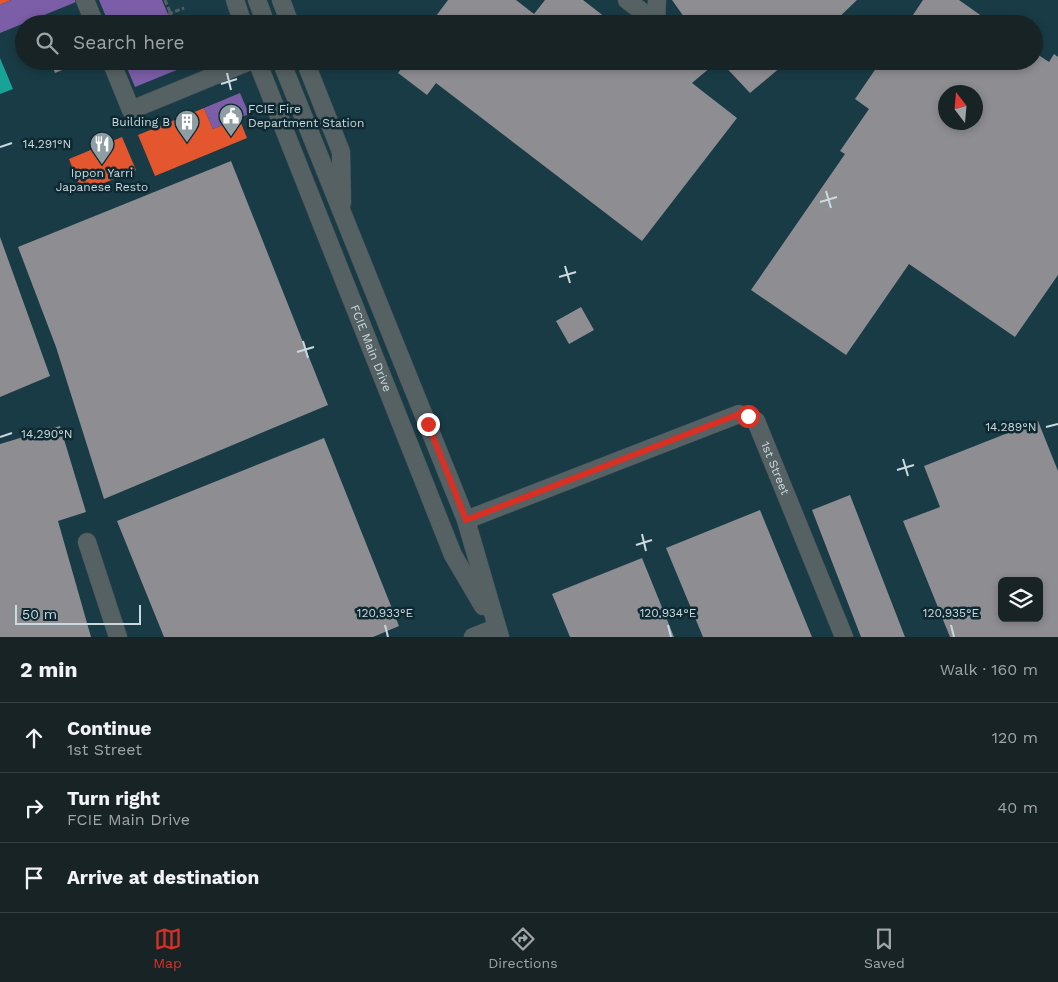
<!DOCTYPE html>
<html lang="en">
<head>
<meta charset="utf-8">
<style>
  body { margin:0; font-family:"Work Sans",sans-serif; background:#252f32; color:#f1f3f6 }
  .controls { position:absolute; right:15px; bottom:15px; display:grid; overflow:hidden; border-radius:8px; box-shadow:0 2px 8px #0003 }
  .controls button { width:45px; height:45px; display:grid; place-items:center; padding:0; border:0; border-bottom:1px solid #364043; background:#182326; color:#f1f3f6; font:25px sans-serif }
  .compass { position:absolute; left:938px; top:85px; width:45px; height:45px; border-radius:50%; background:#182326; box-shadow:0 2px 8px #0003; rotate:344deg }
  .scale { position:absolute; left:15px; bottom:12px; width:126px; box-sizing:border-box; padding-left:5px; border:2px solid #cad9de; border-top:0; font-size:14px; line-height:18px; white-space:nowrap; color:#cad9de; -webkit-text-stroke:4px #0e2931; paint-order:stroke }
  .stop { position:absolute; width:15px; height:15px; margin:-11px; border:4px solid #d93025; border-radius:50%; background:#fff }
  .stop.end { background:#d93025; border-color:#fff; box-shadow:0 1px 5px #0008 }
  .list { margin:0; padding:0; list-style:none }
  h2 { display:flex; justify-content:space-between; align-items:center; height:65px; margin:0; padding:0 20px; font-size:21px }
  h2 small { font-size:16px; font-weight:400; color:#9fa4a7 }
  .list li { display:grid; grid-template-columns:32px 1fr auto; gap:15px; align-items:center; box-sizing:border-box; height:70px; padding:0 20px; border-top:1px solid #364043 }
  .list b { display:block; font-size:19px; white-space:nowrap }
  .list p { margin:0; font-size:16px; white-space:nowrap; color:#9fa4a7 }
  .list em { font-size:16px; font-style:normal; color:#9fa4a7 }
  .icon { flex:none; width:28px; height:28px; fill:none; stroke:currentColor; stroke-width:2; stroke-linecap:round; stroke-linejoin:round }
  .map { position:relative; flex:none; width:1058px; height:637px; overflow:hidden }
  .search { position:absolute; background:#182326; box-shadow:0 2px 8px #0003; left:15px; right:15px; top:15px; height:55px; display:flex; align-items:center; gap:12px; box-sizing:border-box; padding:0 18px; border-radius:28px; color:#9fa4a7; font-size:19px }
  .sheet { height:275px; background:#182326 }
  nav { display:flex; justify-content:space-around; align-items:center; box-sizing:border-box; height:70px; border-top:1px solid #364043; background:#182326; font-size:14px; color:#9fa4a7 }
  nav a { display:grid; justify-items:center; gap:2px }
  nav .on { color:#d93025 }
  .map>svg:first-child { display:block }
</style>
</head>
<body>
<div class="map">
<svg width="1058" height="637" viewBox="0 0 1058 637">
  <rect width="100%" height="100%" fill="#202f33"/>
  <!-- built -->
  <path fill="#193b45" fill-rule="evenodd" d="M0,0h1058v637h-1058zM24,24h1010v37h-1010zM946,92h30v30h-30zM1002,581h37v37h-37z"/>
  <!-- shops -->
  <path fill="#e4572e" d="M0,0h11l-11,5z
    M204,108l9,21 26,-11 8,20 -92,38 -17,-41z
    M122,137l14,33 -54,22 -13,-33z"/>
  <!-- offices -->
  <path fill="#7b5ea7" d="M11,0h64l1,2 -76,31v-28z
    M99,0h63l10,24h-63z
    M124,61h63l2,4 -54,22z
    M240,93l9,21 -36,15 -9,-21z"/>
  <!-- public -->
  <path fill="#17a398" d="M0,58l13,31 -13,5z"/>
  <!-- industry -->
  <path fill="#8d8d92" fill-rule="evenodd" d="M448,0h68l18,14 11,-14h38l31,24h-184z
    M672,0h185l-25,24h-143z
    M923,0h36l34,24h-86z
    M43,16l3,8h-12l-1,-4z
    M1034,52l15,10 5,-8 4,3v218l-43,62 -106,-73 -63,91 -95,-65 94,-136 -5,-3 29,-42 -14,-10 26,-38h153zM946,92h30v30h-30z
    M50,61h34l-29,12z
    M407,61h311l-26,22 45,35 -95,123 -206,-158 -9,12 -29,-22z
    M720,61h68l-38,32z
    M231,161l97,244 -224,94 -48,-152 -38,-100z
    M0,237l50,139 -50,21z
    M581,307l13,23 -25,14 -13,-23z
    M1038,421l20,50v166h-108l-47,-116 37,-14 -16,-41zM1002,581h37v37h-37z
    M60,426l26,86 -28,9 33,116h-91v-193z
    M324,438l75,188 -26,11h-209l-47,-116z
    M850,495l55,142h-44l-49,-127z
    M760,510l52,127h-109l-37,-89z
    M642,558l32,79h-104l-18,-43z"/>
  <g fill="none" stroke-linecap="round" stroke-linejoin="round">
    <defs>
      <g id="minor">
        <path d="M85,0l10,24"/>
        <path d="M235,0l8,24"/>
        <path d="M257,0l9,24"/>
        <path d="M281,0l9,24"/>
        <path d="M627,0l31,24"/>
        <path d="M656,22l1,-22"/>
        <path d="M111,61l20,49 119,-49"/>
        <path id="s1" d="M257,61l196,494 30,51"/>
        <path d="M281,61l185,459 34,117"/>
        <path d="M305,61l36,91 1,51"/>
        <path id="s2" d="M466,520l273,-106 17,7 88,216"/>
        <path d="M87,542l31,95"/>
        <path d="M473,637l23,-9"/>
      </g>
    </defs>
    <!-- minor casing -->
    <use href="#minor" stroke="#404d51" stroke-width="19"/>
    <!-- path -->
    <path stroke="#565f63" stroke-width="3" stroke-dasharray="5 2.5" stroke-linecap="butt" d="M165,0l10,24
      M168,14l16,-6
      M182,24l8,-3
      M190,61l1,6"/>
    <!-- minor -->
    <use href="#minor" stroke="#566164" stroke-width="18"/>
  </g>
  <g fill="none" stroke-linecap="round" stroke-linejoin="round">
    <!-- route -->
    <path stroke="#d93025" stroke-width="6" d="M428,424l38,96 273,-106 9,2"/>
  </g>
  <!-- ticks -->
  <path fill="none" stroke="#cad9de" stroke-width="2" d="M227,73l4,17M221,84l16,-5M0,147l12,-4M826,191l5,17M820,202l17,-5M565,266l5,17M559,277l17,-5M303,341l5,17M297,352l17,-5M1046,427l12,-3M0,437l12,-4M903,459l5,17M897,470l17,-5M642,534l4,17M636,545l16,-5M385,625l3,12M668,625l3,12M951,625l3,12"/>
  <!-- icons -->
  <defs>
    <symbol id="civic-pin" viewBox="-11 -11 22 30"><path d="M0 17L-7.5 6A9.5 9.5 0 1 1 7.5 6Z" fill="#8e9ea2" stroke="#0e2931"/><path d="M-.6-6.5H3V-4.5H.6V-3L4-1V1h2V6H-6V1h2V-1L-.6-3ZM-1.2 2.5V6h2.4V2.5Z" fill="#fff"/></symbol>
    <symbol id="building-pin" viewBox="-11 -11 22 30"><path d="M0 17L-7.5 6A9.5 9.5 0 1 1 7.5 6Z" fill="#8e9ea2" stroke="#0e2931"/><path d="M-4-6H4V6H1V3H-1V6H-4ZM-2.5-4.3h1.7v1.8h-1.7ZM.8-4.3h1.7v1.8H.8ZM-2.5-1h1.7V.8h-1.7ZM.8-1h1.7V.8H.8Z" fill="#fff"/></symbol>
    <symbol id="restaurant-pin" viewBox="-11 -11 22 30"><path d="M0 17L-7.5 6A9.5 9.5 0 1 1 7.5 6Z" fill="#8e9ea2" stroke="#0e2931"/><path d="M-5-6h1v4h1v-4h1v4h1v-4h1v5L-1.5 .5V6h-2V.5L-5-1ZM5-6V6H3V1.5H1.5Q1.5-4 5-6Z" fill="#fff"/></symbol>
  </defs>
  <g fill-rule="evenodd">
    <use href="#civic-pin" x="217" y="102" width="28" height="38"/>
    <use href="#building-pin" x="173" y="108" width="28" height="38"/>
    <use href="#restaurant-pin" x="88" y="130" width="28" height="38"/>
  </g>
  <g text-anchor="middle" stroke-width="5" stroke-linejoin="round" paint-order="stroke">
    <!-- poi labels -->
    <g font-size="12" fill="#cad9de" stroke="#0e2931" text-anchor="start">
      <text x="248" y="113">FCIE Fire<tspan x="248" dy="14">Department Station</tspan></text>
      <text x="170" y="126" text-anchor="end">Building B</text>
      <text x="102" y="177" text-anchor="middle">Ippon Yarri<tspan x="102" dy="14">Japanese Resto</tspan></text>
    </g>
    <!-- street labels -->
    <g font-size="12" fill="#cad9de" stroke="#0e2931">
      <text dy="4" stroke="none"><textPath href="#s1" startOffset="309">FCIE Main Drive</textPath></text>
      <text dy="4" stroke="none"><textPath href="#s2" startOffset="362">1st Street</textPath></text>
    </g>
  </g>
  <g font-size="12" text-anchor="middle" fill="#cad9de" stroke="#0e2931" stroke-width="5" stroke-linejoin="round" paint-order="stroke">
    <text x="47" y="148">14.291°N</text>
    <text x="1011" y="431">14.289°N</text>
    <text x="47" y="438">14.290°N</text>
    <text x="668" y="617">120.934°E</text>
    <text x="385" y="617">120.933°E</text>
    <text x="951" y="617">120.935°E</text>
  </g>
</svg>
<div class="controls">
<button><svg class="icon" aria-label="layers" viewBox="0 0 24 24"><path d="M12 4l9 5-9 5-9-5zM3 14l9 5 9-5"/></svg></button>
</div>
<svg class="compass" viewBox="-18 -18 36 36"><path d="M0-13l5 13h-10z" fill="#e53935"/><path d="M0 13l5-13h-10z" fill="#9fa4a7"/></svg>
<div class="scale">50 m</div>
<div class="stop" style="left:748px;top:416px"></div>
<div class="stop end" style="left:428px;top:424px"></div>
<div class="search"><svg class="icon" aria-label="search" viewBox="0 0 24 24"><circle cx="10" cy="10" r="6"/><path d="M15 15l6 6"/></svg>Search here</div>
</div>
<section class="sheet">
<h2>2 min<small>Walk · 160 m</small></h2>
<ul class="list">
<li><svg class="icon" aria-label="ahead" viewBox="0 0 24 24"><path d="M12 20V5M6 11l6-6 6 6"/></svg><div><b>Continue</b><p>1st Street</p></div><em>120 m</em></li>
<li><svg class="icon" aria-label="right" viewBox="0 0 24 24"><path d="M7 20v-9h11M14 6l5 5-5 5"/></svg><div><b>Turn right</b><p>FCIE Main Drive</p></div><em>40 m</em></li>
<li><svg class="icon" aria-label="arrive" viewBox="0 0 24 24"><path d="M6 21V4h12l-3 4 3 4H6"/></svg><div><b>Arrive at destination</b></div></li>
</ul>
</section>
<nav>
<a class="on"><svg class="icon" aria-label="map" viewBox="0 0 24 24"><path d="M3 6l6-2 6 2 6-2v14l-6 2-6-2-6 2zM9 4v14M15 6v14"/></svg>Map</a>
<a><svg class="icon" aria-label="directions" viewBox="0 0 24 24"><path d="M12 3l9 9-9 9-9-9zM9 14v-3h6M13 9l2 2-2 2"/></svg>Directions</a>
<a><svg class="icon" aria-label="saved" viewBox="0 0 24 24"><path d="M7 4h10v16l-5-4-5 4z"/></svg>Saved</a>
</nav>
</body>
</html>
